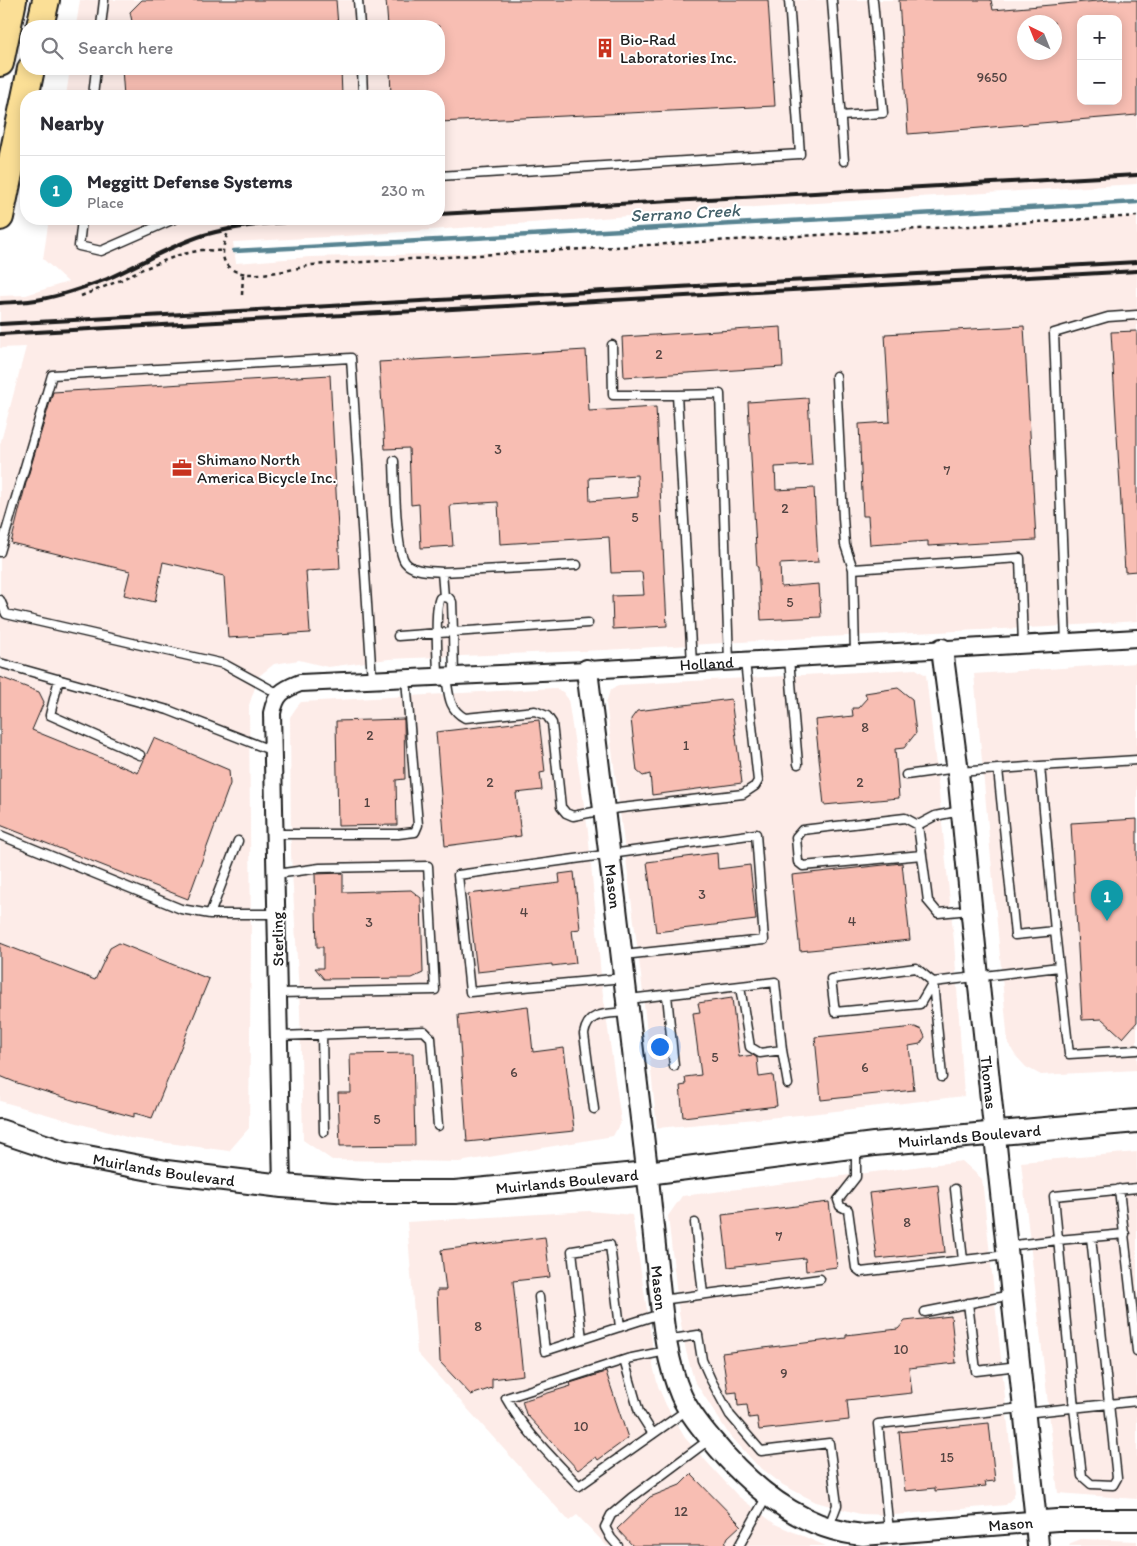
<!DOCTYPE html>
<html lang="en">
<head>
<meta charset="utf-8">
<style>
  body { margin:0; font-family:Itim,sans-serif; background:#f2f2f3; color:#2b2b33 }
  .controls { position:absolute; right:15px; top:15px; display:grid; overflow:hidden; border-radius:10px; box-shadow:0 2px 12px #0003 }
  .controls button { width:45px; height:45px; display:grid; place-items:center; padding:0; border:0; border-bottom:1px solid #e1e1e2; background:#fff; color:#2b2b33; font:25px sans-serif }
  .compass { position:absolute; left:1017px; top:15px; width:45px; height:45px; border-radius:50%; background:#fff; box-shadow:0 2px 12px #0003; rotate:317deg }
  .you { position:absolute; left:659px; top:1046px; width:18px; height:18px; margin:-12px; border:4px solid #fff; border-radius:50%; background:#1a73e8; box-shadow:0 0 0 8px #1a73e833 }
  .badge { display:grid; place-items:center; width:32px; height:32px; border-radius:50%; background:#7c3aed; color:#fff; font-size:16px; font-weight:700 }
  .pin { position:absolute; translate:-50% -41px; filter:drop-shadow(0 1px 2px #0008) }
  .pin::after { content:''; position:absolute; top:26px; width:18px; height:15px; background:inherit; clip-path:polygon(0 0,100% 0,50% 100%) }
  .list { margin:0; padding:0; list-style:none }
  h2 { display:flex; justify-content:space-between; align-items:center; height:65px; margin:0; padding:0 20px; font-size:21px }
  h2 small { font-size:16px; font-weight:400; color:#7c7c81 }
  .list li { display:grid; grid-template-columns:32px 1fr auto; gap:15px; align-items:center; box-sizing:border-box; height:70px; padding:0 20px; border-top:1px solid #e1e1e2 }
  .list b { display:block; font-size:19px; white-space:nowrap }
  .list p { margin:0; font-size:16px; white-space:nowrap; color:#7c7c81 }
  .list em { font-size:16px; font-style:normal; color:#7c7c81 }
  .icon { flex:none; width:28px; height:28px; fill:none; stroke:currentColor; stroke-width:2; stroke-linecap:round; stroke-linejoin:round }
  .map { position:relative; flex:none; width:1137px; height:1546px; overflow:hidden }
  .search { position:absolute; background:#fff; box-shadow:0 2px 12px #0003; left:20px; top:20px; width:425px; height:55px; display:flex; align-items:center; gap:12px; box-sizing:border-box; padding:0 18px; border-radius:20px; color:#7c7c81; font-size:19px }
  .panel { position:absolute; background:#fff; box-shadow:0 2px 12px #0003; left:20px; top:90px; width:425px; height:135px; border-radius:20px }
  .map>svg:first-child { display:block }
</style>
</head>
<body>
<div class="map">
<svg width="1137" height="1546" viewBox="0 0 1137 1546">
  <rect width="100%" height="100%" fill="#fff"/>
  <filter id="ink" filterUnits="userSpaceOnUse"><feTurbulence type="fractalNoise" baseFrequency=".02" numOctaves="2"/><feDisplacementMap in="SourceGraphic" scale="10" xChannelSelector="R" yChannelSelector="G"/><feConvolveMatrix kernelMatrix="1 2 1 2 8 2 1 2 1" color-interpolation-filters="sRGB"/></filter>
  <g filter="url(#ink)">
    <!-- built -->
    <path fill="#fdece8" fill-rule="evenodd" d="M80,0h1057v184l-337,20 -455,32 -112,6 3,21 74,-6 211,-5 616,-36v405l-89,6 -222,10 -221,13 -216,9 -61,8 -29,-7 -25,4 -15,12 -10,29 2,239 -2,184 -20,23 -99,-13 -130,-37v-656l26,-98 -26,1v-52l26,-1 42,-13 -25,-23 6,-40h390v-123h-373l4,-27h369v-43h-363zM1081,19h37v82h-37zM1024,22h30v30h-30z
      M1137,663v407l-96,5 -15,-8 -11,-12 -7,-12 -34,-369z
      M916,669l10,6 13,118 15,148 10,155 -154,18 -153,14 -16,-152 -35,-273 4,-13 8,-5z
      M554,688l9,4 5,7 20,132 14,156 19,134 -8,15 -154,26 -127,-2 -29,-20 -3,-129 -9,-157 -1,-137 6,-9 5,-6z
      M1137,1152v347l-79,-6 -37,-331z
      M962,1161l20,18 33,313 -2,5 -7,8 -112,10 -34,-1 -44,-12 -33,-17 -27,-21 -28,-31 -34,-53 -8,-29 -7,-38 -11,-97 14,-20z
      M589,1211l43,4 20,127 1,24 5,20 8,19 19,33 53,58 37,28 51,22h-219l-30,-31 -8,6 -152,-168 -10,-131z
      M1081,1539l56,2v5h-68l2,-3z"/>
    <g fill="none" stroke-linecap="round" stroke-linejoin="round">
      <!-- stream -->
      <path stroke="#588492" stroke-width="4.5" d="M234,251l903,-49"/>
    </g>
    <!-- building -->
    <path fill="#f8beb3" stroke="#1c1c1c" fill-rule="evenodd" d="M142,0h194l2,26h-205l-3,-14z
      M386,0h382l7,106 -336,16v-26h-48l-1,-27h49v-43h-51z
      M899,0h92l2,10 116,-10h28v115l-229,19zM1081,19h37v82h-37zM1024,22h30v30h-30z
      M122,69h219l1,27h-218z
      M1024,326l12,214 -108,6v-5l-58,4 -2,-29h-5l-4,-92 31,-2 -5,-88z
      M781,327l2,40 -159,10 -2,-40z
      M1137,331v240l-12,1 -14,-240z
      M586,350l3,61 67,-4 11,219 -54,3 -1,-33 32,-1 -2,-23 -31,1 -2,-36 -109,7 -2,-42 -48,3 3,41 -32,2 -2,-44 -8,1 -2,-57 -24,1 -6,-87zM637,475l1,22 -48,4 -1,-23z
      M330,375l10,194 -34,2 4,62 -82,5 -4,-62 -61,-14 -8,40 -31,-7 6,-24 -119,-28 15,-60 27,-91z
      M808,398l4,67 -37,2 1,23 38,-2 4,74 -38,2 1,23 38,-3 2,33 -60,3 -3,-53h-1l-9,-165z
      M0,677l39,15 5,10 -12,28 106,43 16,-35 75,32 1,14 -42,115 -188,-74z
      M898,688l14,11 4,34 -12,15 -9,1 4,49 -75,7 -9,-85 38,-4 -1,-8h6l9,-10 -2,-5z
      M731,699l11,84 -90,12 -2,-21 -7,2 -6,-5 -6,-52 6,-8z
      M404,719l1,60 -9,1 1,45 -59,1 -2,-105z
      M539,720l6,52 -5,1 2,17 -26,3 5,43 -76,10 -9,-114z
      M1137,819v203l-14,16 -21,-19 -20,1 -11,-197z
      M717,853l1,16 32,-4 6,55 -100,12 -9,-70z
      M902,863l8,77 -110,11 -8,-76z
      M574,872l6,57 -8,1 4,33 -24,3v-2l-75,8 -9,-78 92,-11 -1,-9z
      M343,873v19l68,-2 10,8 2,75 -11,5 -88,1 -9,-11h8v-21h-6l-2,-73z
      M0,943l95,37 15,-32 9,-5 90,36 -57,139 -18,-5v4l-55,-15 -62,-19 -17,-7z
      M732,998l7,59 14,-2 4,3 2,19 14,-2 4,31 -94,11 -3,-31 6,-1 -1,-8 16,-2 -8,-62 7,-1 -2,-9z
      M528,1006l5,46 31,-4 10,81v2l-107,11 -9,-127z
      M915,1027l7,3 3,7 -5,7 -11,2 5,44 -93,10 -6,-63z
      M413,1053l2,92 -75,1 -2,-53h13l-1,-39z
      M938,1185l7,67 -68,7 -8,-66z
      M829,1202l8,65 -31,4 -1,-13 -77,9 -6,-52z
      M545,1237l5,40 -37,4 10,94 -31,4v9l-21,7 -31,-33 -3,-72h9l-5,-40z
      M951,1316l5,47 -47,5 3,25 -65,7 2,20 -90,10 -2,-13 -8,1 -2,-13 -9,1 -1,-14 -9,1 -6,-40 124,-15v-3l52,-6 7,-8z
      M606,1372l22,66 -30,22 -2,-3 -18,13 -52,-56 -4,-13 49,-15 -1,-3z
      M989,1423l6,58 -10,1 1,4 -51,5v-3l-30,3 -6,-59z
      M691,1474l50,51 -13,12 -4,9h-91l-16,-17 33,-32 30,-12z"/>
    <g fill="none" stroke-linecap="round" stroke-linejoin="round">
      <defs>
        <path id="service" d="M358,0l2,26
          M832,0l12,161
          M101,26l3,-26
          M362,69l1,27
          M93,96l3,-27
          M841,116l42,-3 -10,-113
          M439,176l361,-22 -11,-154
          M82,219l-3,27 22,5 73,-32
          M612,345l1,50h64
          M836,376l7,142 2,27 8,24
          M394,461c1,20 1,87 11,101 8,10 25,9 37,10l2,25
          M0,552l52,-177 299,-17 21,322
          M442,572l135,-7
          M0,600l6,14 218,50 55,30
          M398,636l55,-4 -1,-30 -3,-4 -5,-1 -4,1c-6,11 -2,64 -2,79
          M1066,642l-12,-309 54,-16 29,-2
          M855,654l-2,-85 167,-11 3,87
          M789,659l9,105
          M0,663l168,47 105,41
          M692,664l-15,-269 43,-1 9,268
          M454,676l-1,-44 135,-9
          M446,677c3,17 2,32 19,41l70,-7 12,5 5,7 9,84 5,6 7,3 31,-6 139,-16 12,-8 3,-5 -13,-120
          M59,679l-9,36 90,40
          M1040,766l97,-6
          M998,769l42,-3 15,165
          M959,772l39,-3 17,166 40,-4 14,123 68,-4
          M906,775l51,-7
          M960,811l-25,5 -17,9 10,76 10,12 32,-3
          M918,825l-13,-7 -103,12 -6,7 2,25 5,4 119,-11
          M275,834h123l17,-2 3,-7 -12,-146
          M0,835l181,74 29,5
          M238,841l-28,73h67
          M276,874l44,-6 108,-2 7,124 -157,3
          M623,955l141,-15 -8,-106 -298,41 12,117 154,-14
          M740,987l10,60 10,6 22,-3
          M667,995l7,71
          M629,999l146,-17 7,68 6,34
          M322,1035l2,97
          M279,1036l145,-5 7,7 7,88
          M942,1077l-9,-95 -13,22 -85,8 -4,-33 85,-11 17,14 126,-15
          M594,1109l-10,-75c4,-23 23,-20 43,-22
          M856,1149v28l-18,23 2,6 8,4 8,58 5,4 146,-17
          M955,1189l8,71
          M1119,1189l18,162
          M695,1223l8,71
          M1091,1237l26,241 -4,7 -22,-1 -9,-8 -8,-68 -20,-212 83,-8
          M1007,1246l51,-6 67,-6
          M539,1297l6,54 115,-37
          M661,1300l159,-21
          M968,1303l8,68 42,-5
          M925,1312l86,-17
          M582,1339l-10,-88 38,-6 10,82
          M666,1340l32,-5 4,25 9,20 19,35 31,36 68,-8 8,62 -8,21
          M666,1351l-39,8 -121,39c18,33 47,60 73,88l108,-76
          M624,1360l15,52 14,22
          M1025,1413l112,-12
          M889,1531l-11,-107 144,-16
          M618,1546l-7,-8 -6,-11 6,-12 20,-17 79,-59
          M739,1546l28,-50"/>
        <g id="minor">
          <path id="s1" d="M282,1186l-10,-473c4,-19 10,-23 28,-30l287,-13 550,-32"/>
        </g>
        <g id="tertiary">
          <path id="s2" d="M942,649l16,123 20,205 58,544 2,25"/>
          <path id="s3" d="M587,670c21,166 40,333 60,499 4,39 8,77 12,116 4,37 7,75 22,110 7,16 19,31 30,44 39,48 89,90 152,96l194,-15h80"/>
        </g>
        <g id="secondary">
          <path id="s4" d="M0,1131l66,22 100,19 116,14 81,6h92l192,-19 227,-29 263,-23"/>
        </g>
        <path id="primary" d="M40,26l6,-26
          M0,63l13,-63
          M0,217l31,-148"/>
      </defs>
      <!-- service casing -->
      <use href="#service" stroke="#1c1c1c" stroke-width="11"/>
      <!-- minor casing -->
      <use href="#minor" stroke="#1c1c1c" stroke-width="20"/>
      <!-- tertiary casing -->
      <use href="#tertiary" stroke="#1c1c1c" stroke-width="24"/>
      <!-- secondary casing -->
      <use href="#secondary" stroke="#1c1c1c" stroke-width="26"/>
      <!-- primary casing -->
      <use href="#primary" stroke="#1c1c1c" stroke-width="30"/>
      <!-- path -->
      <path stroke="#1c1c1c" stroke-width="2.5" stroke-dasharray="4 4" stroke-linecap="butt" d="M232,219c-2,11 -9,22 -9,34 0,36 69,16 89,12l825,-49
        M242,295l1,-22
        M81,296l40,-16 17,-9 41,-16 23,-5 21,1"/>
      <!-- service -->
      <use href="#service" stroke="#fff" stroke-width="8"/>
      <!-- minor -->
      <use href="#minor" stroke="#fff" stroke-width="16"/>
      <!-- tertiary -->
      <use href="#tertiary" stroke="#fff" stroke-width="20"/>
      <!-- secondary -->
      <use href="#secondary" stroke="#fff" stroke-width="22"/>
      <!-- primary -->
      <use href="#primary" stroke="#fbdf96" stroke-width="26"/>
      <!-- rail -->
      <path stroke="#1c1c1c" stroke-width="4" d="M439,214l698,-39
        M0,303c14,-1 28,-1 42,-4 21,-4 44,-12 65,-20 32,-14 62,-33 97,-44 46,-13 94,-14 143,-16
        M0,324l1137,-62
        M0,334l1137,-63"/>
    </g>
  </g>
  <!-- icons -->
  <defs>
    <symbol id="building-bare" viewBox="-9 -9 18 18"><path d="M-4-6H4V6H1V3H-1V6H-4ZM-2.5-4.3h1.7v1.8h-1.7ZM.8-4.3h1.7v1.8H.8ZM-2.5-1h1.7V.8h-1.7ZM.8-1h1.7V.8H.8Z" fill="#c8321e" stroke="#fff" stroke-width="2.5" paint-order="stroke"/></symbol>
    <symbol id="office-bare" viewBox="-9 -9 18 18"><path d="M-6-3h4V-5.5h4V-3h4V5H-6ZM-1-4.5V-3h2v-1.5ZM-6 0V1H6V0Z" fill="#c8321e" stroke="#fff" stroke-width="2.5" paint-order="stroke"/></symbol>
  </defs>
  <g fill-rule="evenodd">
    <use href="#building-bare" x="591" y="34" width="28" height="28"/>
    <use href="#office-bare" x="168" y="454" width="28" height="28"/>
  </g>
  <g text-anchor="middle" stroke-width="4" stroke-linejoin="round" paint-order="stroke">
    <!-- number labels -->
    <g font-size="14" fill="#534442">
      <text x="992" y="82">9650</text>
      <text x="659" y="359">2</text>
      <text x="498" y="454">3</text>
      <text x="947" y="475">7</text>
      <text x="785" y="513">2</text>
      <text x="635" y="522">5</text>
      <text x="790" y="607">5</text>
      <text x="865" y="732">8</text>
      <text x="370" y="740">2</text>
      <text x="686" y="750">1</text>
      <text x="490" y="787">2</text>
      <text x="860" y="787">2</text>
      <text x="367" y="807">1</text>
      <text x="702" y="899">3</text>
      <text x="524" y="917">4</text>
      <text x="852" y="926">4</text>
      <text x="369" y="927">3</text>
      <text x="715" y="1062">5</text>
      <text x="865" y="1072">6</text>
      <text x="514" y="1077">6</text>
      <text x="377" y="1124">5</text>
      <text x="907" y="1227">8</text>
      <text x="779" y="1241">7</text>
      <text x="478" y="1331">8</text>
      <text x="901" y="1354">10</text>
      <text x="784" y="1378">9</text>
      <text x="581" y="1431">10</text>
      <text x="947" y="1462">15</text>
      <text x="681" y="1516">12</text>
    </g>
    <!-- poi labels -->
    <g font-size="16" fill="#1c1c1c" stroke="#fff" text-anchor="start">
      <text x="620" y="45">Bio-Rad<tspan x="620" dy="18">Laboratories Inc.</tspan></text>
      <text x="197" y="465">Shimano North<tspan x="197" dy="18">America Bicycle Inc.</tspan></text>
    </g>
    <!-- street labels -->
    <g font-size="16" fill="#1c1c1c" stroke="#fff">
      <text dy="6" stroke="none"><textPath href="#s1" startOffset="924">Holland</textPath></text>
      <text dy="6" stroke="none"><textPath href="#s3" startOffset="218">Mason</textPath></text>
      <text transform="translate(277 939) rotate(-91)" y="6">Sterling</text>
      <text dy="6" stroke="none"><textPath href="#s2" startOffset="436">Thomas</textPath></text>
      <text dy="6" stroke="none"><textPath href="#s4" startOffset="979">Muirlands Boulevard</textPath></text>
      <text dy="6" stroke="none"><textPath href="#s4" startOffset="169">Muirlands Boulevard</textPath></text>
      <text dy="6" stroke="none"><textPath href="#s4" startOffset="574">Muirlands Boulevard</textPath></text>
      <text dy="6" stroke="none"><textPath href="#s3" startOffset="622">Mason</textPath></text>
      <text dy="6" stroke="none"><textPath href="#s3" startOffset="1118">Mason</textPath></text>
    </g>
    <!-- water labels -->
    <g font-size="18" font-style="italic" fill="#44616a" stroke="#fff">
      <text transform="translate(685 213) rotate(-3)" y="6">Serrano Creek</text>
    </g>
  </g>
</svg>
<div class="controls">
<button>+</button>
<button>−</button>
</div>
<svg class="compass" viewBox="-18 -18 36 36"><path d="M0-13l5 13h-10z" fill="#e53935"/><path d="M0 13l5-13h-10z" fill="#7c7c81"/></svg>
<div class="you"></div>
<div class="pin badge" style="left:1107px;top:921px;background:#0f9aa8">1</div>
<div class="search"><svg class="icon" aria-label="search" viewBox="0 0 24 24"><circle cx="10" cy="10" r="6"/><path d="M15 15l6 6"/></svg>Search here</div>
<section class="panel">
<h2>Nearby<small></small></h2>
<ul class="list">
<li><span class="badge" style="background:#0f9aa8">1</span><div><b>Meggitt Defense Systems</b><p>Place</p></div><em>230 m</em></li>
</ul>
</section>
</div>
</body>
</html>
